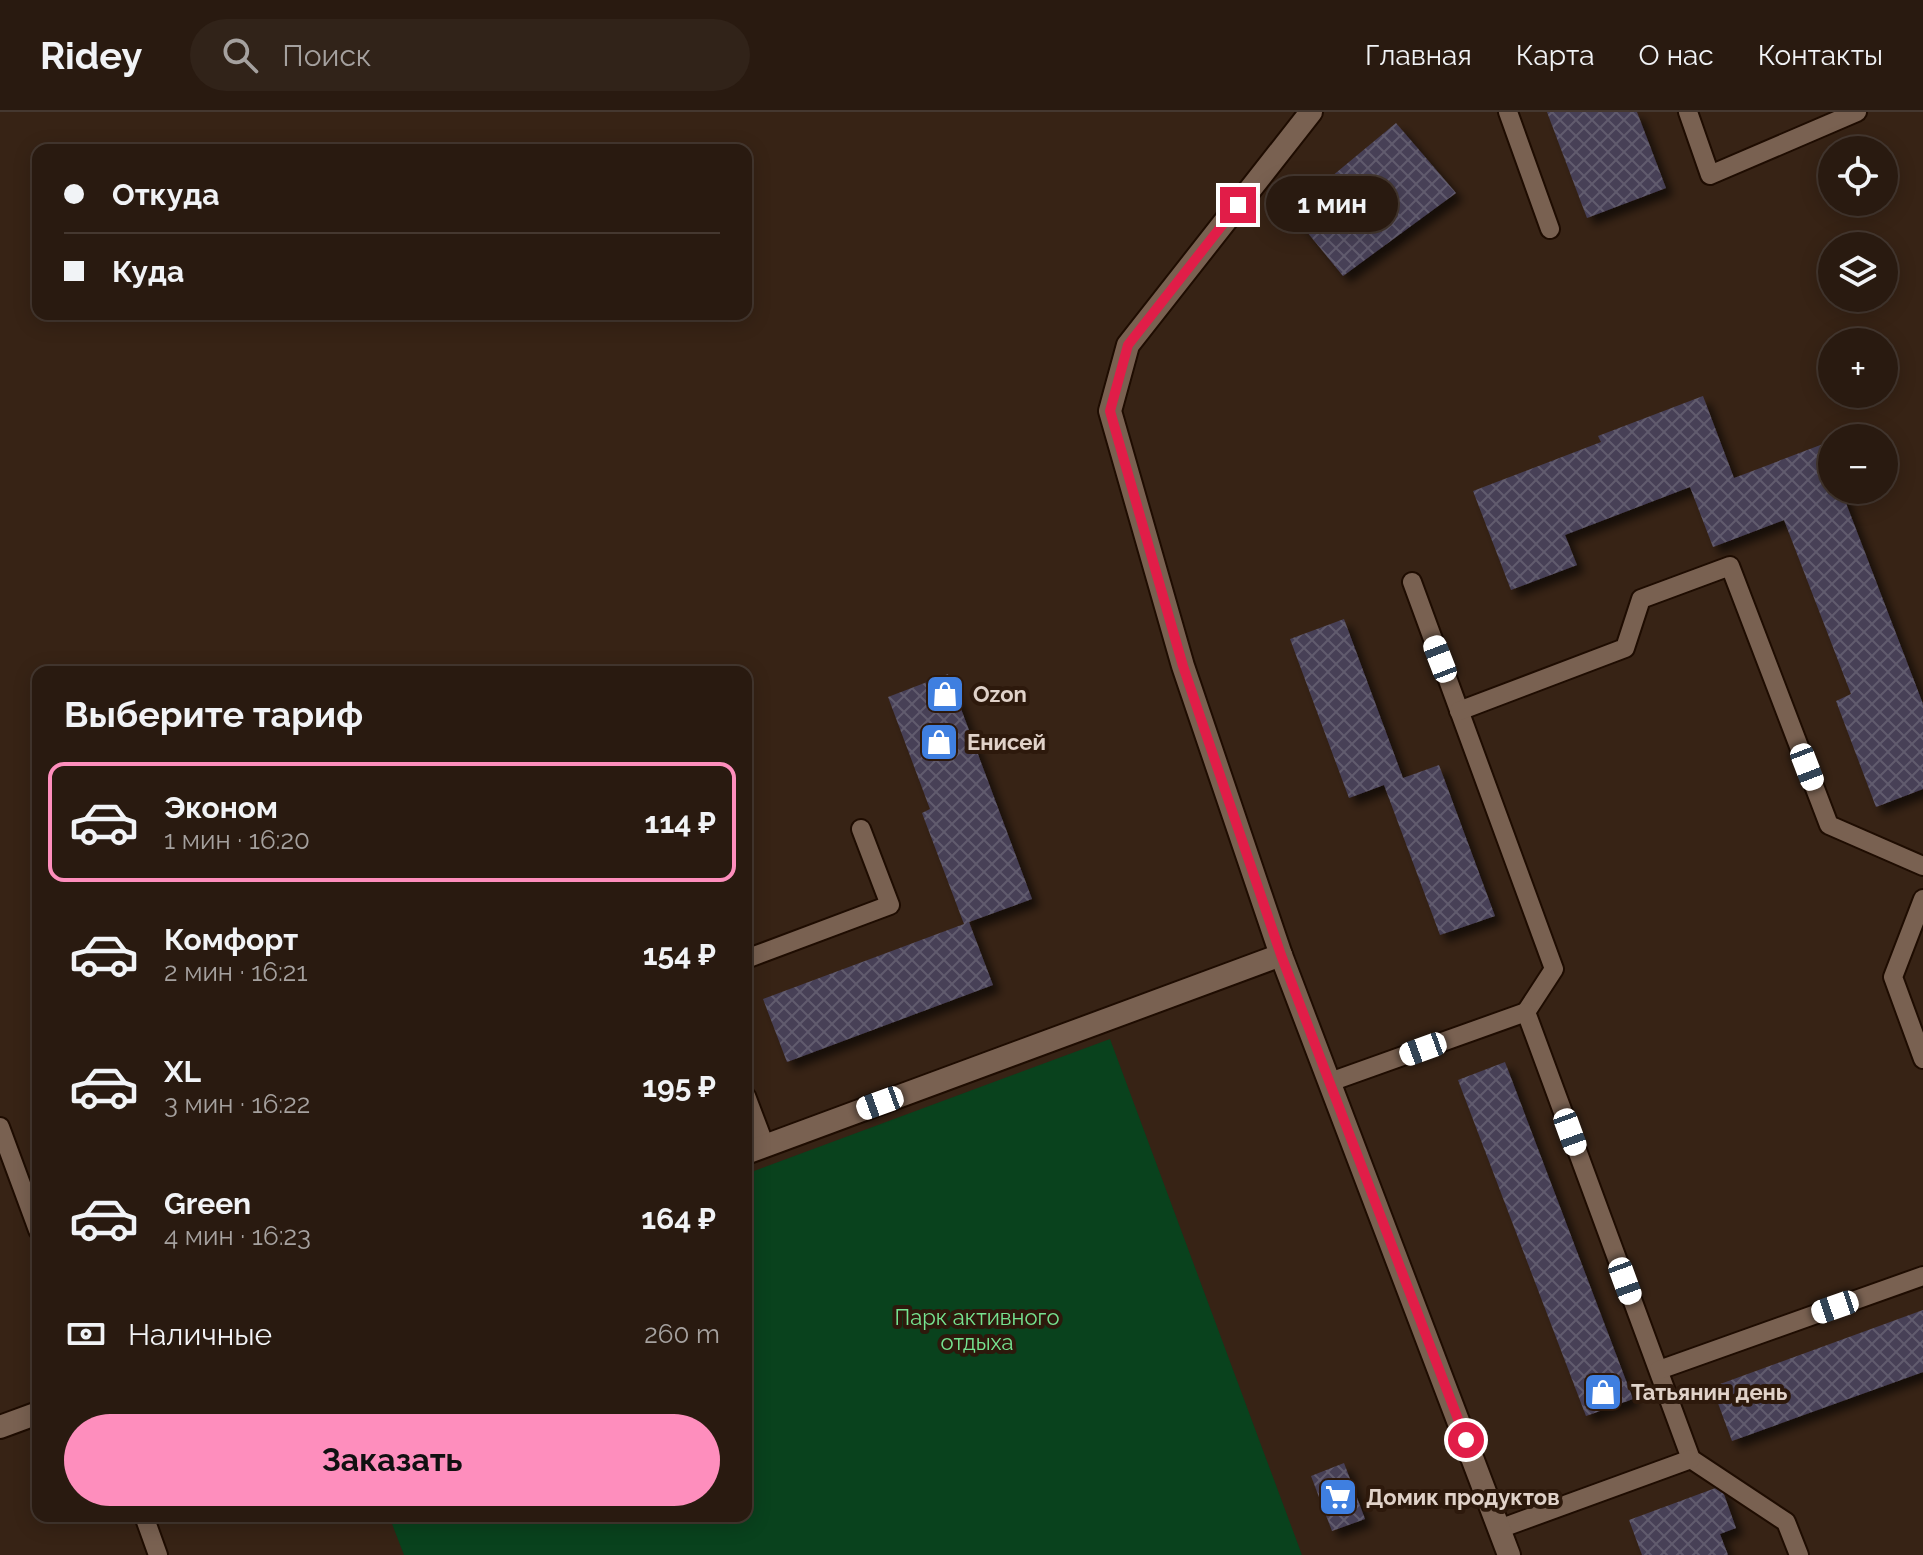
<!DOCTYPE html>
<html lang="ru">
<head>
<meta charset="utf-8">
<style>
	body { margin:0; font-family:Raleway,sans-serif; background:#312319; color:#f1f3f6; height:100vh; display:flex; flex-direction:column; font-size:30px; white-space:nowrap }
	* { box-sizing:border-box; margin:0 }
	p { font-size:26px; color:#a5a19f }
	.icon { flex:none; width:44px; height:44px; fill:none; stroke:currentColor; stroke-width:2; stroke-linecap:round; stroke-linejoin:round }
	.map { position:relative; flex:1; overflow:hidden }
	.sheet { position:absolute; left:32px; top:554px; width:720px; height:856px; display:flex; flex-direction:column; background:#291a10; border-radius:16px; box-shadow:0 4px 20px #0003,0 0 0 2px #453830 }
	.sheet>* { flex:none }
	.hud { position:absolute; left:32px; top:32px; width:720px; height:176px; border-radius:16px; box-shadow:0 4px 20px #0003,0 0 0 2px #453830; display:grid; align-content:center; height:176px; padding:0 32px; background:#291a10 }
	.controls { position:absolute; left:1818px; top:24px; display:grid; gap:16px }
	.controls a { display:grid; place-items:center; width:80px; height:80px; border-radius:50%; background:#291a10; box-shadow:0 4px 20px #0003,0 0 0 2px #453830; font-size:40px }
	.end { position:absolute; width:36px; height:36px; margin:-18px; border:10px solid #e11d48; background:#fff; box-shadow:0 0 0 4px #fff }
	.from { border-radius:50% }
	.bubble { position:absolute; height:56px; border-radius:28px; background:#291a10; box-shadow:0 4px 20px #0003,0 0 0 2px #453830; font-size:26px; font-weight:700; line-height:56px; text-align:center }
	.car { position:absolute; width:24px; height:48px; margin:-24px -12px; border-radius:10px; box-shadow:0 0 6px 2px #0007; background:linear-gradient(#fff 24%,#345 0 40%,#fff 0 76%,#345 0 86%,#fff 0) }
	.hud b { display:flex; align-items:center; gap:28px; height:76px; font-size:30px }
	.hud b+b { border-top:2px solid #453830 }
	.hud i { width:20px; height:20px; background:#f1f3f6 }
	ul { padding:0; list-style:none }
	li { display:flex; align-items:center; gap:24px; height:120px; margin:0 16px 12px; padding:0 16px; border:4px solid transparent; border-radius:16px }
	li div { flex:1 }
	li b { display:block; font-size:30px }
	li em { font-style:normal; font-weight:700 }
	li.selected { border-color:#fe8ebd }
	li>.icon { width:72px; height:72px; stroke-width:1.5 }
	h2 { padding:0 32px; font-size:36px; line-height:96px }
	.pay { display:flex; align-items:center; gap:20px; height:88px; padding:0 32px; font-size:30px }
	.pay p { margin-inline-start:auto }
	.button { display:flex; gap:16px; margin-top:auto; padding:16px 32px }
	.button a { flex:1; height:92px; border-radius:48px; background:#fe8ebd; color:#111; font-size:32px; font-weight:700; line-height:92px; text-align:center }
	header { display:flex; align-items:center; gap:48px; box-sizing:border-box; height:112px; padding:0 40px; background:#291a10; border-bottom:2px solid #453830 }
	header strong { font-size:38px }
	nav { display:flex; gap:44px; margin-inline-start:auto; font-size:28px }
	.search { width:560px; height:72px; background:#312319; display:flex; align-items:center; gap:20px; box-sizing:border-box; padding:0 28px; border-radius:44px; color:#a5a19f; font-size:30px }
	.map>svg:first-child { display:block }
</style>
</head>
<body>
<header>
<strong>Ridey</strong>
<div class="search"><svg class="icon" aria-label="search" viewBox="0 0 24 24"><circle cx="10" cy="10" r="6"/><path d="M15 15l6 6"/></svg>Поиск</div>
<nav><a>Главная</a><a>Карта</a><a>О нас</a><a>Контакты</a></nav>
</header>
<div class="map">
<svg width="1923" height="1443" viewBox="0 0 1923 1443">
	<defs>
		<pattern id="building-cross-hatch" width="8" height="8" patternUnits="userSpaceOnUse" patternTransform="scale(2)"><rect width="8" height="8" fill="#474057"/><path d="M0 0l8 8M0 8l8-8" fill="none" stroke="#615b6e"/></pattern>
		<filter id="shadow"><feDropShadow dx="7" dy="7" stdDeviation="4" flood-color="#0009"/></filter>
	</defs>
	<rect width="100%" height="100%" fill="#372315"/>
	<path fill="#09421d" d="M1110,927l192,516h-898l-15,-39h357v-342z"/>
	<g fill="url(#building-cross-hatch)" filter="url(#shadow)">
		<path d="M1547,0h90l29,76 -79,30z"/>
		<path d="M1396,11l60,70 -113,83 -53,-65z"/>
		<path d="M1703,284l31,82 89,-34 9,22v24h9l82,214v85l-47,18 -40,-106 15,-7 -67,-174 -71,27 -23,-60 -125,48 12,30 -66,25 -38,-99 128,-49 -3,-6z"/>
		<path d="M1344,507l59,159 36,-13 56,151 -55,19 -56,-150 -35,13 -59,-159z"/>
		<path d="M948,562l84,225 -63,23 24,63 -206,77 -24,-63 201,-75 -42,-111 8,-4 -42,-112z"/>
		<path d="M1505,950l128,337 -47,17 -128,-336z"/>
		<path d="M1923,1198v62l-191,69 -20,-54z"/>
		<path d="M1344,1351l21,56 -33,12 -21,-55z"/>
		<path d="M1721,1374l15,42 -16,6 8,21h-86l-13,-35z"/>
	</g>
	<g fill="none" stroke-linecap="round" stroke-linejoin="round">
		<defs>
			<g id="service">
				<path d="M1508,0l42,117"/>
				<path d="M1688,0l22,63 147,-63"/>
				<path d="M1412,470l142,387 -28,43"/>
				<path d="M1459,599l166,-63 16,-49 89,-33 99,259 94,41"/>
				<path d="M1923,787l-30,78 30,82"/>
				<path d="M746,847l144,-54 -29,-76"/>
				<path d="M1330,970l196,-70 165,447 95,63 13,33"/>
				<path d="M746,984l19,50"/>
				<path d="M0,1015l38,103"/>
				<path d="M1659,1258l264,-94"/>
				<path d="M144,1404l14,39"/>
				<path d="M1499,1417l192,-70"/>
			</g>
			<g id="minor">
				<path d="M1311,0l-183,233 -18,66 73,255 98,289 228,600"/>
				<path d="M746,1041l535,-198"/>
				<path d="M0,1315l38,-14"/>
			</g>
		</defs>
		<use href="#service" stroke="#1e0c01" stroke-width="22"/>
		<use href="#minor" stroke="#1e0c01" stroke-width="26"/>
		<use href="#service" stroke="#796151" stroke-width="18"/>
		<use href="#minor" stroke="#796151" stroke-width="22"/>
	</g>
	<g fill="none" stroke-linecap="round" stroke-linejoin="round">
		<path stroke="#e11d48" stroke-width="10" d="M1238,93l-110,140 -18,66 73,255 98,289 185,485"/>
	</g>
	<defs>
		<symbol id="shop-square" viewBox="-11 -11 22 22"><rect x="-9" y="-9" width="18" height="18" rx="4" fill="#3f7fe0" stroke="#2d190c"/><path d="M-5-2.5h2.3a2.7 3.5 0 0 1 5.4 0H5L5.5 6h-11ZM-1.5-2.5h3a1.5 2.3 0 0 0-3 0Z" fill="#fff"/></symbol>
		<symbol id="supermarket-square" viewBox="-11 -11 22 22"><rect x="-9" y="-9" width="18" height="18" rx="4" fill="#3f7fe0" stroke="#2d190c"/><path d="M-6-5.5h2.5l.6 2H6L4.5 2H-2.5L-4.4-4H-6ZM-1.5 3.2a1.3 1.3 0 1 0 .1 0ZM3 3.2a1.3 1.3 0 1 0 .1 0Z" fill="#fff"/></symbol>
	</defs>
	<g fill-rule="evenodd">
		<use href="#shop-square" x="923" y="560" width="44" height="44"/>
		<use href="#shop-square" x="917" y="608" width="44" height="44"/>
		<use href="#shop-square" x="1581" y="1258" width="44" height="44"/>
		<use href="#supermarket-square" x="1316" y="1363" width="44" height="44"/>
	</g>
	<g text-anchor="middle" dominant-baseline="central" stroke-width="8" stroke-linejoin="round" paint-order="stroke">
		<g font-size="22" font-weight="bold" fill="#e0d2c9" stroke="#2d190c" text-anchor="start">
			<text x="973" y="582">Ozon</text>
			<text x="967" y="630">Енисей</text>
			<text x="1631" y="1280">Татьянин день</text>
			<text x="1366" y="1385">Домик продуктов</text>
		</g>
		<g font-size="22" fill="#76e491" stroke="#2d190c">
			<text x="977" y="1205">Парк активного<tspan x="977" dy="25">отдыха</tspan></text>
		</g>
	</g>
</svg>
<div class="controls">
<a><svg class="icon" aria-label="locate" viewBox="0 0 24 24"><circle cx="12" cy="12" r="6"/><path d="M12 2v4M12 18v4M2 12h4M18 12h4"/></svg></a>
<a><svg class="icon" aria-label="layers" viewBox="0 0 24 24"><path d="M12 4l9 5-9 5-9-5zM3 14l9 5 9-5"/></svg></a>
<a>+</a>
<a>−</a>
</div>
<i class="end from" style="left:1466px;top:1328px"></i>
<i class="end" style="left:1238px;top:93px"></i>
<div class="bubble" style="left:1266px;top:64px;width:132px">1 мин</div>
<i class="car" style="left:1440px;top:547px;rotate:339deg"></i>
<i class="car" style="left:1807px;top:655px;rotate:159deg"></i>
<i class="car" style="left:1423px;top:937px;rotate:250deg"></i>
<i class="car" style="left:880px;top:991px;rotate:250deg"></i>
<i class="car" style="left:1570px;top:1020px;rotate:160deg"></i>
<i class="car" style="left:1625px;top:1169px;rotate:160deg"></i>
<i class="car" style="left:1835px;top:1195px;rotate:251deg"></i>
<div class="hud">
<b><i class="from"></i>Откуда</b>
<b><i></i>Куда</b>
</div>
<section class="sheet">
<h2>Выберите тариф</h2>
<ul>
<li class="selected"><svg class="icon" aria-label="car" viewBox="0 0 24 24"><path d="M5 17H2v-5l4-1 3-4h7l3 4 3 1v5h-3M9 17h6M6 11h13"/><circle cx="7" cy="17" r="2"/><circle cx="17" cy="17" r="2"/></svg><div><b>Эконом</b><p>1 мин · 16:20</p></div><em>114 ₽</em></li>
<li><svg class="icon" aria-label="car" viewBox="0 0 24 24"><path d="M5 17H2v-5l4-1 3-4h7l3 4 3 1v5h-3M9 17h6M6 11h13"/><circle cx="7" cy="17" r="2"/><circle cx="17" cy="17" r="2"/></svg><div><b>Комфорт</b><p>2 мин · 16:21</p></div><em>154 ₽</em></li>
<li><svg class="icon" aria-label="car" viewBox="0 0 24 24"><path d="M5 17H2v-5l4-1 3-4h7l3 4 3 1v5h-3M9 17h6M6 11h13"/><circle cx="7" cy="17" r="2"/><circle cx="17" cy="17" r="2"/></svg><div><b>XL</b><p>3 мин · 16:22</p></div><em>195 ₽</em></li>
<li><svg class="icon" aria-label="car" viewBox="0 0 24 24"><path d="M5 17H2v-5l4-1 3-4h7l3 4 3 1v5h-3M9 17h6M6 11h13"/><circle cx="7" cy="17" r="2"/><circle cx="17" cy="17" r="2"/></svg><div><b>Green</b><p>4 мин · 16:23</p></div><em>164 ₽</em></li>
</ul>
<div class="pay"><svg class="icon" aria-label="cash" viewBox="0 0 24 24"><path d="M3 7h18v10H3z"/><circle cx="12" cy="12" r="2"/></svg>Наличные<p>260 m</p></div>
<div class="button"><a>Заказать</a></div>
</section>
</div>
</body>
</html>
